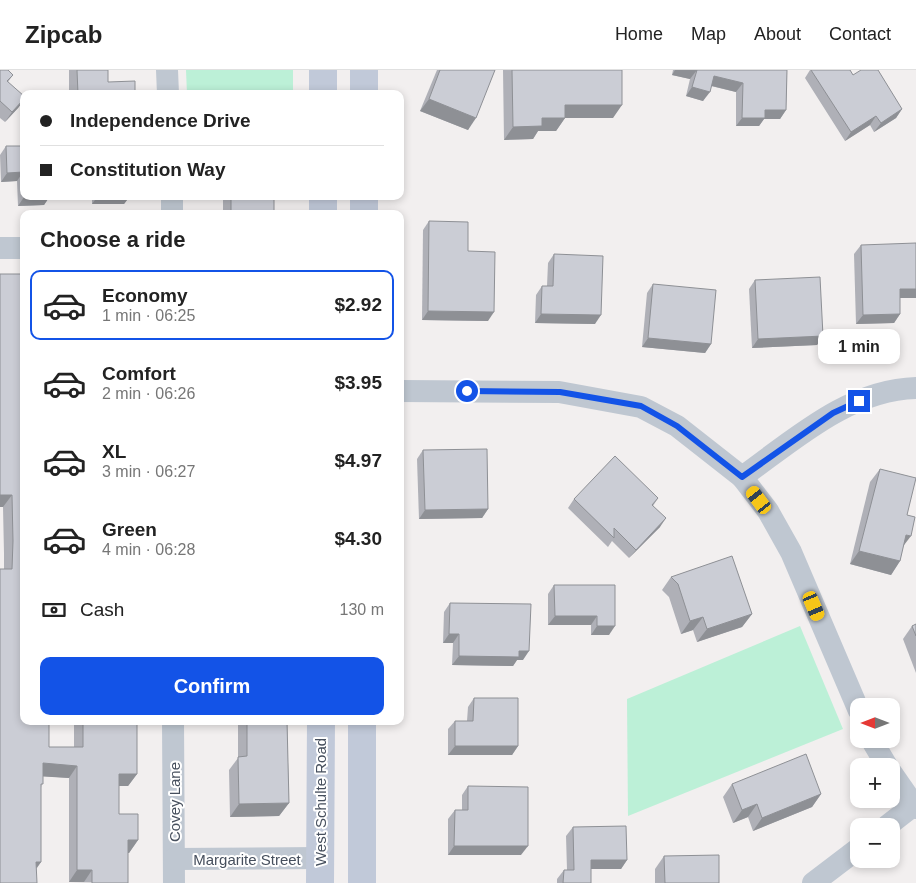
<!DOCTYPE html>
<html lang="en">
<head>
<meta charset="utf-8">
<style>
	body { margin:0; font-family:Arial,sans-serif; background:#f2f2f2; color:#222; height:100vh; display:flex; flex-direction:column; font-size:19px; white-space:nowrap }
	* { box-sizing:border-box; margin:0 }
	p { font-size:16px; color:#767676 }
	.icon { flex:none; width:28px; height:28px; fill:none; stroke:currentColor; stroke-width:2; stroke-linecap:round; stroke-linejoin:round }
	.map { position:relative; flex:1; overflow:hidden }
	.side { position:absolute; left:20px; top:140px; width:384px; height:515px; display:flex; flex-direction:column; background:#fff; border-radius:10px; box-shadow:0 2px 8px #0003 }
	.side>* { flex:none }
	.banner { position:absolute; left:20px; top:20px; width:384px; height:110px; border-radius:10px; box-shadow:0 2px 8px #0003; display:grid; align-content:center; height:110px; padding:0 20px; background:#fff }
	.needle { width:32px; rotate:270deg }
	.fabs { position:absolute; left:850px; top:628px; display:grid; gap:10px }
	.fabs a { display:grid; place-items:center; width:50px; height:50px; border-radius:10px; background:#fff; box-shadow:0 2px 8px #0003; font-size:25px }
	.end { position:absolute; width:22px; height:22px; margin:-11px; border:6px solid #1353e7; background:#fff; box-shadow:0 0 0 2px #fff }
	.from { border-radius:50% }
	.bubble { position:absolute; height:35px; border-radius:10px; background:#fff; box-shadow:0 2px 8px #0003; font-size:16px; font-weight:700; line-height:35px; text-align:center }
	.car { position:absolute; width:15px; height:30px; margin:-15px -8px; border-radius:6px; box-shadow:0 0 4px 1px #0007; background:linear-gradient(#f5c518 24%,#345 0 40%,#f5c518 0 76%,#345 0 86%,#f5c518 0) }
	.banner b { display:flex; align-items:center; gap:18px; height:48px; font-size:19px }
	.banner b+b { border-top:1px solid #e0e0e0 }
	.banner i { width:12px; height:12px; background:#222 }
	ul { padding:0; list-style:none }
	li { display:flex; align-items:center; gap:15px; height:70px; margin:0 10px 8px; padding:0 10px; border:2px solid transparent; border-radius:10px }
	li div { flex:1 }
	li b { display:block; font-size:19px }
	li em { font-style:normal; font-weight:700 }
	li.on { border-color:#1353e7 }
	li>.icon { width:45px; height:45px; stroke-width:1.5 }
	h2 { padding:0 20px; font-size:22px; line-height:60px }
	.pay { display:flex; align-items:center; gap:12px; height:55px; padding:0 20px; font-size:19px }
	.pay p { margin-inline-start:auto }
	.action { display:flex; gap:10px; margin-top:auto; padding:10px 20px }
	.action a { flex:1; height:58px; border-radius:10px; background:#1353e7; color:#fff; font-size:20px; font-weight:700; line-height:58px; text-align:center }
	header { display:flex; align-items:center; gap:30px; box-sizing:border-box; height:70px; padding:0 25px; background:#fff; border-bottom:1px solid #e0e0e0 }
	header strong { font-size:24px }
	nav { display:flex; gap:28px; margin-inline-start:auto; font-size:18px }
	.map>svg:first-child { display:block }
</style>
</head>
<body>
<header>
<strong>Zipcab</strong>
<nav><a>Home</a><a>Map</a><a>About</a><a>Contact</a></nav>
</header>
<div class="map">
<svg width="916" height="813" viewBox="0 0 916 813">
	<rect width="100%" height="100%" fill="#f2efef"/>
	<g fill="#bcf0d7">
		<path d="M186,0h107v24h-106z"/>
		<path d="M800,556l43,103 -215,87 -1,-117z"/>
	</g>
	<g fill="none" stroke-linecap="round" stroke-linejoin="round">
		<g stroke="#bfc7d1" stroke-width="22">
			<path d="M167,0l1,24"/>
			<path d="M172,126v18"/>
			<path d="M0,178h24"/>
			<path d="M400,321l159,1 82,15 36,19 65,51 26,34 23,41 68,159"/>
			<path d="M742,407c52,-37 106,-87 174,-89"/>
			<path d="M173,651l1,162"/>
			<path d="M871,669l16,27"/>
			<path d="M891,702l25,36"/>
			<path d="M887,756l27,-21"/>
			<path d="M174,789l146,-1"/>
			<path d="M813,813l46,-35"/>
		</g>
		<g stroke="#c1c9d9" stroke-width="28">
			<path d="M323,0v24"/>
			<path d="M364,0v24"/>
			<path d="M323,126v18"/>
			<path d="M364,126v18"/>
			<path d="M320,813l1,-162"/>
			<path d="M362,813v-162"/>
		</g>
	</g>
	<g fill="#afb0b7">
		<path d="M0,0l13,5 -5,7 16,18 -6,8 -13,14 -5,-4z"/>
		<path d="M69,0h39v12l27,12h-66z"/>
		<path d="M437,0h58l-27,60 -48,-19z"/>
		<path d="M503,0h119l-9,48h-48l-9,13h-18l-5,8 -29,1z"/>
		<path d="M673,0h114l-1,40 -6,9h-16l-5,7h-23v-34l-25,-6 -8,15 -17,-5 4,-17 -18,-4z"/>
		<path d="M810,0h40l3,5 49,34 -6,9 -22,14 -4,-7 -25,16 -40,-63z"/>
		<path d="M6,76h18v50h26l-6,9 -26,1 -1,-25 -16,1 -1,-27z"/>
		<path d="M92,126h38l-6,8h-32z"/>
		<rect x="223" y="126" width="51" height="18"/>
		<path d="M429,151l39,30 20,70 -66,-1 1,-90z"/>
		<path d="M861,175l39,53v16l-6,9 -38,1 -2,-70z"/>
		<path d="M554,184l41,70 -60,-1 1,-28 6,-9h5l1,-23z"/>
		<path d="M0,204l49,473h25v-26h63v53l-9,12h-9v28l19,26 -9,13h-1v30l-59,-1v-104l-26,-2 -2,12v74l-4,6 -33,-299v-16l-1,-46h-3z"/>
		<path d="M755,210l68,56 -6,9 -65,3 -3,-59z"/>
		<path d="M653,214l58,60 -6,9 -63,-6 5,-54z"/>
		<path d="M423,380l65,59 -6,9 -63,1 -2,-60z"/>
		<path d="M880,399l27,46 -4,31 -3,15 -9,14 -41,-11 20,-82z"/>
		<path d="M658,428l-5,8 7,21 -31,31 -17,-17 -4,6 -40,-39 6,-9z"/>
		<path d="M671,507l81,37 -10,13 -45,15 -4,-12 -12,4 -12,-37 -7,-7z"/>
		<path d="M554,515h61l-6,50h-18v-10h-43v-31z"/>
		<path d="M450,533l73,57h-6l-4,6 -61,-1 1,-22h-10l1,-31z"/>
		<path d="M916,554v49l-13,-34 9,-13z"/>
		<path d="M474,628l44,48 -6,9h-64v-26l7,-8h12l1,-14z"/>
		<path d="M238,651h49l2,82 -10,13 -49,1 -1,-47 9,-12z"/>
		<path d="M732,714l89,10 -9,13 -59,24 -5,-14 -15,6 -10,-26z"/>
		<path d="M468,716l53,69h-73v-36l7,-9h7v-15z"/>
		<path d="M573,757l54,33 -6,9h-30v14h-34v-4l7,-9h3l-1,-34z"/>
		<path d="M664,786l55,27h-64v-14z"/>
	</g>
	<g fill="#8e9095">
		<path d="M675,0h22l-7,9 -18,-4z"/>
		<path d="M714,6l29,7 -7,9 -28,-7z"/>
		<path d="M692,17l18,5 -7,9 -17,-5z"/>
		<path d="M429,29l47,19 -8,12 -48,-19z"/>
		<path d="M24,30l-6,8 -13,14 7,-10z"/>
		<path d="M565,35h57l-9,13h-48l-9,13h-18l-5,8 -29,1 9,-13 29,-9z"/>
		<path d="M902,39l-6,9 -22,14 7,-9z"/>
		<path d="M765,40h21l-6,9h-16l-5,7h-23l6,-8z"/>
		<path d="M876,46l-6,9 -25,16 6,-9z"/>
		<path d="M23,102l-6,9 -16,1 6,-9z"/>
		<path d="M50,126l-6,9 -26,1 6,-9z"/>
		<path d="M98,126h32l-6,8h-32z"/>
		<path d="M900,219h16v9h-23z"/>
		<path d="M428,241l66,1 -6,9 -66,-1z"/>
		<path d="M541,244l60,1 -6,9 -60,-1z"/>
		<path d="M900,244l-6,9 -38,1 7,-9z"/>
		<path d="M823,266l-6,9 -65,3 6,-9z"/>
		<path d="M648,268l63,6 -6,9 -63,-6z"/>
		<path d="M0,425h12l-9,12h-3z"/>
		<path d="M488,439l-6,9 -63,1 6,-9z"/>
		<path d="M666,448l-6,9 -31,31 7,-8z"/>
		<path d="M906,465l5,1 -10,13z"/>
		<path d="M859,481l41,10 -9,14 -41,-11z"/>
		<path d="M752,544l-10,13 -45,15 10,-13z"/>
		<path d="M555,546h42l-6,9h-43z"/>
		<path d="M703,547l-10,13 -12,4 9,-13z"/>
		<path d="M597,556h18l-6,9h-18z"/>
		<path d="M449,564h10l-6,9h-10z"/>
		<path d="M519,581h10l-6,9h-6l-4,6 -61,-1 7,-9z"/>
		<path d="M455,676h63l-6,9h-64z"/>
		<path d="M43,693l34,3 -8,12 -34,-2z"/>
		<path d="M119,704h18l-9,12h-17z"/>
		<path d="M821,724l-9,13 -59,24 9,-13z"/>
		<path d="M289,733l-10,13 -49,1 9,-13z"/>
		<path d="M757,734l-9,13 -15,6 9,-13z"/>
		<path d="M128,770h10l-9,13h-10z"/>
		<path d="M454,776h74l-7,9h-73z"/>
		<path d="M591,790h36l-6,9h-36z"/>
		<path d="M36,792h5l-9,12z"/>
		<path d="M77,800h15l-8,12h-15z"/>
	</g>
	<g fill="#cbcdd5" stroke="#8e9095">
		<path d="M0,0h8l5,5 -6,6 17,15v3l-12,13 -12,-11z"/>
		<path d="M77,0h31v12l27,-1v13h-57z"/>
		<path d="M440,0h55l-19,48 -47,-19z"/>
		<path d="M512,0h110v35h-57v13h-23v8l-29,1z"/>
		<path d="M695,0h92l-1,40h-21v8h-23l1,-35 -29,-7 -4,16 -18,-5 5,-17z"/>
		<path d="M811,0h39l3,5 8,-5h17l24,39 -21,14 -5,-7 -25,16z"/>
		<path d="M6,76h18v35l-1,-9 -16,1z"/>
		<rect x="231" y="126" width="43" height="18"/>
		<path d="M429,151l39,1v29l27,1 -1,60 -66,-1z"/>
		<path d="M916,173v46h-16v25l-37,1 -2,-70z"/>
		<path d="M554,184l49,2 -2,59 -60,-1 1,-28h11z"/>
		<path d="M0,204h24v447h25v26h34v-26h54v53h-18v40h19v26h-10v43h-36v-13h-15v-104l-34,-3v21h-2v78h-5l1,21h-37v-314h12l1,-28 -1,-46h-12z"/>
		<path d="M820,207l3,59 -65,3 -3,-59z"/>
		<path d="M653,214l63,6 -5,54 -63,-6z"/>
		<path d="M487,379l1,60 -63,1 -2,-60z"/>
		<path d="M615,386l43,42 -6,7 14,13 -30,32 -22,-22v10l-40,-39z"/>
		<path d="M880,399l36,9 -9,37 8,2 -4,19 -5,-1 -6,26 -41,-10z"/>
		<path d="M732,486l20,58 -45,15 -4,-12 -13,4 -12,-37 -7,-7z"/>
		<path d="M554,515h61v41h-18v-10h-42z"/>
		<path d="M450,533l81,1 -2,47h-10v6l-60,-1v-22h-10z"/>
		<path d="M916,554v12l-4,-10z"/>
		<path d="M474,628h44v48h-63v-25h18z"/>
		<path d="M247,651h40l2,82 -50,1 -1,-47 9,-1z"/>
		<path d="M806,684l15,40 -59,24 -5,-14 -15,6 -10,-26z"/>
		<path d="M468,716l60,1v59h-74l1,-36h13z"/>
		<path d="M626,756l1,34h-36v23h-28l1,-13h10l-1,-43z"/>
		<path d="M719,785v28h-54l-1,-27z"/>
	</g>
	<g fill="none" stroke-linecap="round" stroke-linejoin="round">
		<path stroke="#1353e7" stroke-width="6" d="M467,321l93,1 81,14 36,20 65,51 91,-64 26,-12"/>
	</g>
	<g text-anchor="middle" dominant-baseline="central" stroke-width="4" stroke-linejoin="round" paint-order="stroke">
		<g font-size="15" fill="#464f5d" stroke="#fff">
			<text transform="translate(174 732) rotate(-90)">Covey Lane</text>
			<text transform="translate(320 732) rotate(-90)">West Schulte Road</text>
			<text x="247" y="789">Margarite Street</text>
		</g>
	</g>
</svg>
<div class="fabs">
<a><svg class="needle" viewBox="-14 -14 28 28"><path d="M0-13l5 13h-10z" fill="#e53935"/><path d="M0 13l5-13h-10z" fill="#767676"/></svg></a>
<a>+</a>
<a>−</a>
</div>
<i class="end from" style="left:467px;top:321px"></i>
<i class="end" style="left:859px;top:331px"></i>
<div class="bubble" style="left:818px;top:259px;width:82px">1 min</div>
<i class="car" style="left:759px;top:430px;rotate:323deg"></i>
<i class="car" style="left:814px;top:536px;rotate:157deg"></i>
<div class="banner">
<b><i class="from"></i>Independence Drive</b>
<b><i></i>Constitution Way</b>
</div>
<section class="side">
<h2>Choose a ride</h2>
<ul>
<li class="on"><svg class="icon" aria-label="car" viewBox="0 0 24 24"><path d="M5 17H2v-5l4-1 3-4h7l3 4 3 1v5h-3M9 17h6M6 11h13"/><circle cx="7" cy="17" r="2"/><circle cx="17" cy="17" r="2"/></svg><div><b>Economy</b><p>1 min · 06:25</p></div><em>$2.92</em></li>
<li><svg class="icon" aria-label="car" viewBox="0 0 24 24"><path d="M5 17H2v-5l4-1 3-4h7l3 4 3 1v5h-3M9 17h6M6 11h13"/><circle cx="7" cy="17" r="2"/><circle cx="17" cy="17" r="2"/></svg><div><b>Comfort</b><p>2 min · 06:26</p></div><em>$3.95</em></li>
<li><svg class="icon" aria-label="car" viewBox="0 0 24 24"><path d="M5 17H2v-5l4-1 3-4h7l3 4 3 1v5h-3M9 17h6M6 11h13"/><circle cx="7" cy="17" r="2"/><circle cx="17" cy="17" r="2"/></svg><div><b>XL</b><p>3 min · 06:27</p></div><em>$4.97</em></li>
<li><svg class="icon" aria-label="car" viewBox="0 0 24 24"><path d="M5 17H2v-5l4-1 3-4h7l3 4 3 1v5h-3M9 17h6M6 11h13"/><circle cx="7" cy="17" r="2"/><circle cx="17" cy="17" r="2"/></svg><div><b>Green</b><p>4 min · 06:28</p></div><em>$4.30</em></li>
</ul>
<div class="pay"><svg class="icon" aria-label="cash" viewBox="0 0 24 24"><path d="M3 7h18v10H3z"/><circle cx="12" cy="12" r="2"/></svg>Cash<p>130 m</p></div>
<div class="action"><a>Confirm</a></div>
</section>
</div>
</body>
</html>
